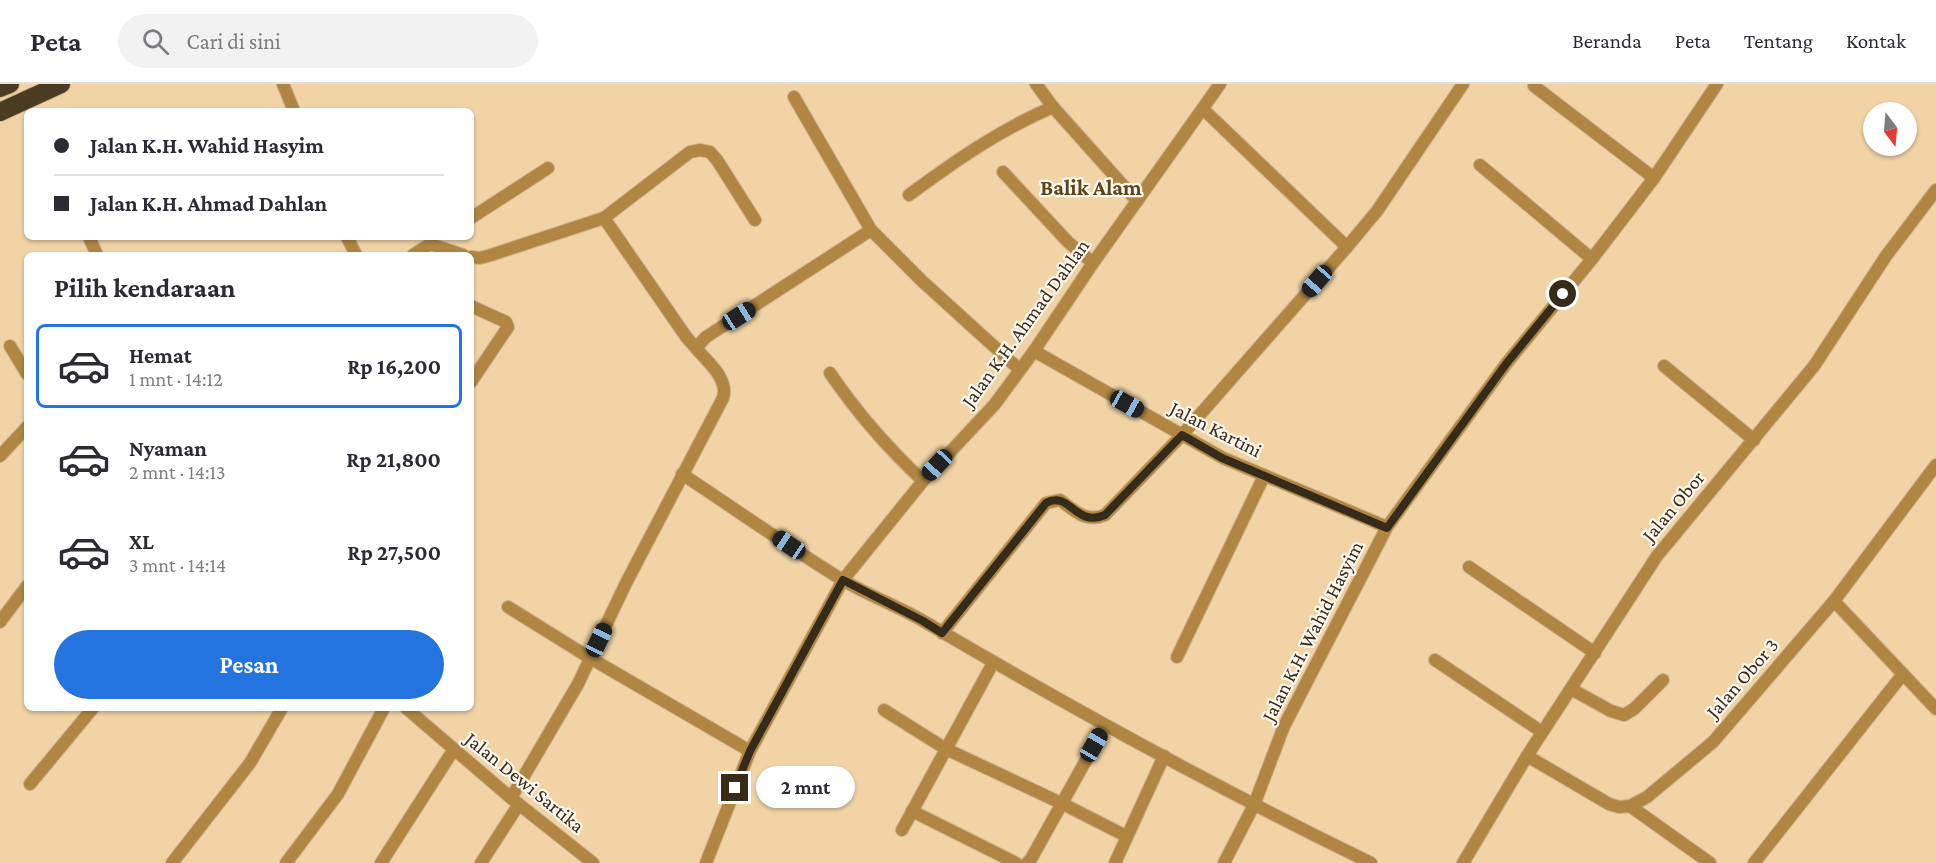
<!DOCTYPE html>
<html lang="id">
<head>
<meta charset="utf-8">
<style>
	body { margin:0; font-family:"Crimson Pro",serif; background:#f2f2f3; color:#2b2b33; height:100vh; display:flex; flex-direction:column; font-size:22px; white-space:nowrap }
	* { box-sizing:border-box; margin:0 }
	p { font-size:20px; color:#7c7c81 }
	.icon { flex:none; width:33px; height:33px; fill:none; stroke:currentColor; stroke-width:2; stroke-linecap:round; stroke-linejoin:round }
	.map { position:relative; flex:1; overflow:hidden }
	.panel { position:absolute; left:24px; top:168px; width:450px; height:459px; display:flex; flex-direction:column; background:#fff; border-radius:9px; box-shadow:0 2px 4px #0004 }
	.panel>* { flex:none }
	.top-card { position:absolute; left:24px; top:24px; width:450px; height:132px; border-radius:9px; box-shadow:0 2px 4px #0004; display:grid; align-content:center; height:132px; padding:0 30px; background:#fff }
	.needle { width:39px; rotate:164deg }
	.fabs { position:absolute; left:1863px; top:18px; display:grid; gap:12px }
	.fabs a { display:grid; place-items:center; width:54px; height:54px; border-radius:50%; background:#fff; box-shadow:0 2px 4px #0004; font-size:30px }
	.end { position:absolute; width:27px; height:27px; margin:-14px; border:8px solid #362a19; background:#fff; box-shadow:0 0 0 3px #fff }
	.from { border-radius:50% }
	.bubble { position:absolute; height:42px; border-radius:21px; background:#fff; box-shadow:0 2px 4px #0004; font-size:20px; font-weight:700; line-height:42px; text-align:center }
	.car { position:absolute; width:18px; height:36px; margin:-18px -9px; border-radius:8px; box-shadow:0 0 4px 2px #0007; background:linear-gradient(#222 24%,#8ab4d8 0 40%,#222 0 76%,#8ab4d8 0 86%,#222 0) }
	.top-card b { display:flex; align-items:center; gap:21px; height:57px; font-size:22px }
	.top-card b+b { border-top:2px solid #e1e1e2 }
	.top-card i { width:15px; height:15px; background:#2b2b33 }
	ul { padding:0; list-style:none }
	li { display:flex; align-items:center; gap:18px; height:84px; margin:0 12px 9px; padding:0 18px; border:3px solid transparent; border-radius:9px }
	li div { flex:1 }
	li b { display:block; font-size:22px }
	li em { font-style:normal; font-weight:700 }
	li.active { border-color:#2374df }
	li>.icon { width:54px; height:54px; stroke-width:1.5 }
	h2 { padding:0 30px; font-size:27px; line-height:72px }
	.primary-button { display:flex; gap:12px; margin-top:auto; padding:12px 30px }
	.primary-button a { flex:1; height:69px; border-radius:36px; background:#2374df; color:#fff; font-size:24px; font-weight:700; line-height:69px; text-align:center }
	header { display:flex; align-items:center; gap:36px; box-sizing:border-box; height:84px; padding:0 30px; background:#fff; border-bottom:2px solid #e1e1e2 }
	header strong { font-size:28px }
	nav { display:flex; gap:33px; margin-inline-start:auto; font-size:21px }
	.search { width:420px; height:54px; background:#f2f2f3; display:flex; align-items:center; gap:15px; box-sizing:border-box; padding:0 21px; border-radius:33px; color:#7c7c81; font-size:22px }
	.map>svg:first-child { display:block }
</style>
</head>
<body>
<header>
<strong>Peta</strong>
<div class="search"><svg class="icon" aria-label="search" viewBox="0 0 24 24"><circle cx="10" cy="10" r="6"/><path d="M15 15l6 6"/></svg>Cari di sini</div>
<nav><a>Beranda</a><a>Peta</a><a>Tentang</a><a>Kontak</a></nav>
</header>
<div class="map">
<svg width="1936" height="779" viewBox="0 0 1936 779">
	<rect width="100%" height="100%" fill="#f1d3a6"/>
	<g fill="none" stroke-linecap="round" stroke-linejoin="round">
		<defs>
			<g id="street">
				<path d="M283,0l11,27"/>
				<path d="M1036,0l17,23"/>
				<path d="M1534,2l120,92"/>
				<path d="M794,13l77,133 51,51 97,88"/>
				<path d="M1203,25l144,138"/>
				<path d="M1480,81l112,94"/>
				<path d="M1003,88l65,70 25,21"/>
				<path d="M909,111c46,-34 92,-66 144,-88l84,94"/>
				<path d="M471,134l77,-50"/>
				<path d="M89,153l8,18"/>
				<path d="M347,153l9,18"/>
				<path d="M413,171l17,-11 33,11"/>
				<path d="M471,173l9,1 11,-3 113,-37"/>
				<path d="M471,222l35,16 2,5 -37,55"/>
				<path d="M10,262l17,28"/>
				<path d="M696,264l-9,-10 -83,-120 86,-66 10,-2 10,2 7,8 38,60"/>
				<path d="M1034,267l189,107 164,69"/>
				<path d="M1664,282l90,74"/>
				<path d="M830,289c27,40 58,75 93,108"/>
				<path d="M0,372l27,-29"/>
				<path d="M682,390c53,35 105,72 159,105 26,16 57,27 84,43 146,86 294,167 446,241"/>
				<path d="M1469,483l126,86"/>
				<path d="M1834,517l102,108"/>
				<path d="M508,523l82,51 160,93"/>
				<path d="M0,538l27,-36"/>
				<path d="M942,549l104,-130 14,-3c15,11 26,23 45,15l77,-80 165,-188 30,-36 86,-127"/>
				<path d="M1177,573l87,-181"/>
				<path d="M1435,576l107,72"/>
				<path d="M1571,605l40,22 13,4 10,-6 29,-29"/>
				<path d="M406,624l105,90 82,65"/>
				<path d="M884,626l62,39 115,54 65,33"/>
				<path d="M1527,672l82,48 10,3 11,-1 17,-9 66,-55 121,-141 102,-136"/>
				<path d="M30,700l63,-76"/>
				<path d="M511,714l67,-114 48,-101 97,-185c6,-20 -16,-36 -27,-50l10,-11 165,-107"/>
				<path d="M1630,722l80,57"/>
				<path d="M912,727l104,52"/>
				<path d="M902,746l91,-167"/>
				<path d="M172,779l78,-100 32,-55"/>
				<path d="M286,779l52,-69 46,-86"/>
				<path d="M381,779l73,-114"/>
				<path d="M481,779l38,-59"/>
				<path d="M706,779l44,-112 93,-171 80,-99 72,-77 39,-53 59,-88 127,-179"/>
				<path d="M1027,779l4,-4 74,-133"/>
				<path d="M1115,779l49,-107"/>
				<path d="M1224,779l30,-58 30,-79 103,-199 119,-163 86,-105 62,-81 63,-94"/>
				<path d="M1463,779l64,-107 130,-200 157,-190 72,-110 50,-66"/>
				<path d="M1754,779l149,-189"/>
			</g>
			<g id="highway">
				<path d="M0,4l10,-4"/>
				<path d="M0,28l61,-28"/>
			</g>
		</defs>
		<use href="#street" stroke="#ccb18a" stroke-width="14"/>
		<use href="#highway" stroke="#ccb18a" stroke-width="20"/>
		<use href="#street" stroke="#b18643" stroke-width="12"/>
		<use href="#highway" stroke="#4b3b22" stroke-width="18"/>
	</g>
	<g fill="none" stroke-linecap="round" stroke-linejoin="round">
		<path stroke="#362a19" stroke-width="8" d="M735,704l15,-37 93,-171 80,41 19,12 104,-130c24,-13 29,25 59,12l77,-80 40,23 165,70 119,-164 57,-70"/>
	</g>
	<g text-anchor="middle" dominant-baseline="central" stroke-width="4.5" stroke-linejoin="round" paint-order="stroke">
		<g font-size="20" fill="#362a19" stroke="#fef8ef">
			<text transform="translate(1025 239) rotate(-54)">Jalan K.H. Ahmad Dahlan</text>
			<text transform="translate(1216 345) rotate(27)">Jalan Kartini</text>
			<text transform="translate(1673 422) rotate(-50)">Jalan Obor</text>
			<text transform="translate(1312 547) rotate(-63)">Jalan K.H. Wahid Hasyim</text>
			<text transform="translate(1742 594) rotate(-49)">Jalan Obor 3</text>
			<text transform="translate(525 698) rotate(39)">Jalan Dewi Sartika</text>
		</g>
		<g font-size="22" font-weight="bold" fill="#5d4319" stroke="#fef8ef">
			<text x="1091" y="103">Balik Alam</text>
		</g>
	</g>
</svg>
<div class="fabs">
<a><svg class="needle" viewBox="-14 -14 28 28"><path d="M0-13l5 13h-10z" fill="#e53935"/><path d="M0 13l5-13h-10z" fill="#7c7c81"/></svg></a>
</div>
<i class="end from" style="left:1563px;top:210px"></i>
<i class="end" style="left:735px;top:704px"></i>
<div class="bubble" style="left:756px;top:682px;width:99px">2 mnt</div>
<i class="car" style="left:1317px;top:197px;rotate:221deg"></i>
<i class="car" style="left:739px;top:232px;rotate:58deg"></i>
<i class="car" style="left:1127px;top:320px;rotate:119deg"></i>
<i class="car" style="left:937px;top:381px;rotate:223deg"></i>
<i class="car" style="left:789px;top:461px;rotate:304deg"></i>
<i class="car" style="left:599px;top:556px;rotate:25deg"></i>
<i class="car" style="left:1094px;top:661px;rotate:30deg"></i>
<div class="top-card">
<b><i class="from"></i>Jalan K.H. Wahid Hasyim</b>
<b><i></i>Jalan K.H. Ahmad Dahlan</b>
</div>
<section class="panel">
<h2>Pilih kendaraan</h2>
<ul>
<li class="active"><svg class="icon" aria-label="car" viewBox="0 0 24 24"><path d="M5 17H2v-5l4-1 3-4h7l3 4 3 1v5h-3M9 17h6M6 11h13"/><circle cx="7" cy="17" r="2"/><circle cx="17" cy="17" r="2"/></svg><div><b>Hemat</b><p>1 mnt · 14:12</p></div><em>Rp 16,200</em></li>
<li><svg class="icon" aria-label="car" viewBox="0 0 24 24"><path d="M5 17H2v-5l4-1 3-4h7l3 4 3 1v5h-3M9 17h6M6 11h13"/><circle cx="7" cy="17" r="2"/><circle cx="17" cy="17" r="2"/></svg><div><b>Nyaman</b><p>2 mnt · 14:13</p></div><em>Rp 21,800</em></li>
<li><svg class="icon" aria-label="car" viewBox="0 0 24 24"><path d="M5 17H2v-5l4-1 3-4h7l3 4 3 1v5h-3M9 17h6M6 11h13"/><circle cx="7" cy="17" r="2"/><circle cx="17" cy="17" r="2"/></svg><div><b>XL</b><p>3 mnt · 14:14</p></div><em>Rp 27,500</em></li>
</ul>
<div class="primary-button"><a>Pesan</a></div>
</section>
</div>
</body>
</html>
